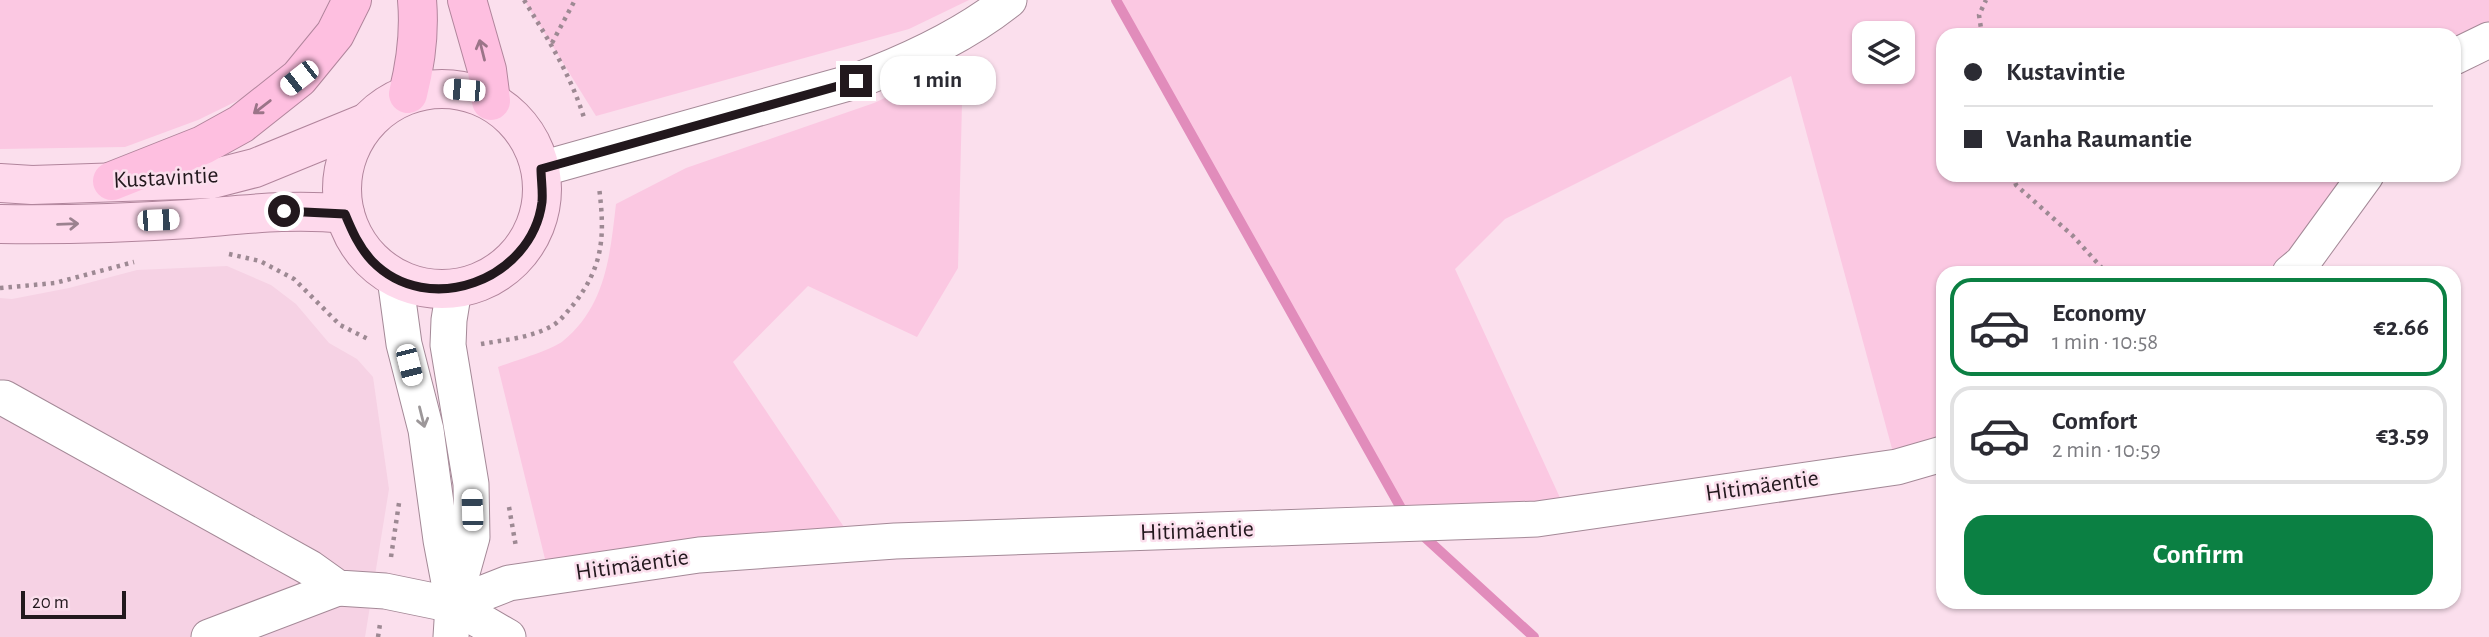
<!DOCTYPE html>
<html lang="en">
<head>
<meta charset="utf-8">
<style>
	body { margin:0; font-family:"Alegreya Sans",sans-serif; background:#f2f2f3; color:#2b2b33; height:100vh; display:flex; flex-direction:column; font-size:26px; white-space:nowrap }
	* { box-sizing:border-box; margin:0 }
	p { font-size:23px; color:#7c7c81 }
	.icon { flex:none; width:38px; height:38px; fill:none; stroke:currentColor; stroke-width:2; stroke-linecap:round; stroke-linejoin:round }
	.map { position:relative; flex:1; overflow:hidden }
	.panel { position:absolute; left:1936px; top:266px; width:525px; height:343px; display:flex; flex-direction:column; background:#fff; border-radius:21px; box-shadow:0 2px 5px #0004 }
	.panel>* { flex:none }
	.top-card { position:absolute; left:1936px; top:28px; width:525px; height:154px; border-radius:21px; box-shadow:0 2px 5px #0004; display:grid; align-content:center; height:154px; padding:0 28px; background:#fff }
	.tools { position:absolute; left:1852px; top:21px; display:grid; gap:14px }
	.tools a { display:grid; place-items:center; width:63px; height:63px; border-radius:14px; background:#fff; box-shadow:0 2px 5px #0004; font-size:35px }
	.scale { position:absolute; left:21px; bottom:18px; width:105px; box-sizing:border-box; padding-left:7px; border:4px solid #22181d; border-top:0; font-size:19px; line-height:24px; white-space:nowrap; color:#22181d; -webkit-text-stroke:5px #fbdfed; paint-order:stroke }
	.end { position:absolute; width:32px; height:32px; margin:-16px; border:9px solid #22181d; background:#fff; box-shadow:0 0 0 4px #fff }
	.from { border-radius:50% }
	.bubble { position:absolute; height:49px; border-radius:21px; background:#fff; box-shadow:0 2px 5px #0004; font-size:23px; font-weight:600; line-height:49px; text-align:center }
	.car { position:absolute; width:21px; height:42px; margin:-21px -10px; border-radius:9px; box-shadow:0 0 5px 2px #0007; background:linear-gradient(#fff 24%,#345 0 40%,#fff 0 76%,#345 0 86%,#fff 0) }
	.top-card b { display:flex; align-items:center; gap:24px; height:66px; font-size:26px }
	.top-card b+b { border-top:2px solid #e1e1e2 }
	.top-card i { width:18px; height:18px; background:#2b2b33 }
	ul { padding:12px 0 0; list-style:none }
	li { display:flex; align-items:center; gap:21px; height:98px; margin:0 14px 10px; padding:0 14px; border:4px solid #e1e1e2; border-radius:21px }
	li div { flex:1 }
	li b { display:block; font-size:26px }
	li em { font-style:normal; font-weight:600 }
	li.active { border-color:#0b8043 }
	li>.icon { width:63px; height:63px; stroke-width:1.5 }
	.button { display:flex; gap:14px; margin-top:auto; padding:14px 28px }
	.button a { flex:1; height:80px; border-radius:21px; background:#0b8043; color:#fff; font-size:28px; font-weight:600; line-height:80px; text-align:center }
	.map>svg:first-child { display:block }
</style>
</head>
<body>
<div class="map">
<svg width="2489" height="637" viewBox="0 0 2489 637">
	<rect width="100%" height="100%" fill="#fbdfed"/>
	<path fill="#f6d2e4" d="M227,266l44,19 25,19 33,39 28,16 16,18 16,112 -24,148h-365v-339l12,1 57,-11 68,-18z"/>
	<g fill="#fbc8e2" fill-rule="evenodd">
		<path d="M0,0h332l-21,43 -24,23 -46,33 -43,21 -73,27 -125,2z"/>
		<path d="M524,0h445l-60,29 -313,87z"/>
		<path d="M1116,0h1373v40l-35,17v-22h-512v140h422l-74,98h-348v181l-45,13 -106,-391 -286,143 -50,50 112,244 -158,10zM1864,33h38v39h-38z"/>
		<path d="M963,62l-5,206 -41,69 -109,-51 -75,76 115,171 -302,30 -48,-196c16,-6 54,-17 65,-26 43,-35 47,-86 53,-137l70,-36 188,-65z"/>
	</g>
	<g fill="none" stroke-linecap="round" stroke-linejoin="round">
		<g stroke="#e18cbb" stroke-width="10">
			<path d="M1116,0l290,517"/>
			<path d="M1418,531l116,106"/>
		</g>
		<defs>
			<g id="minor">
				<path d="M2454,57l35,-17"/>
				<path d="M541,169l315,-88c54,-20 108,-45 153,-81"/>
				<path d="M2290,273l12,-10 64,-88"/>
				<path d="M395,278l9,66 22,86 15,110 11,58"/>
				<path d="M0,398h4l306,170 28,20 47,3 68,14 55,32"/>
				<path d="M453,605l56,-22 190,-28 196,-14 642,-22 360,-52 45,-13"/>
				<path d="M209,637l129,-49"/>
				<path d="M451,637l2,-32 19,-68 -1,-53 -23,-139 1,-25 5,-31"/>
			</g>
			<g id="major">
				<circle cx="442" cy="189" r="100"/>
				<path d="M0,183l32,2 180,-6 43,-11 110,-45"/>
				<path d="M0,224c63,1 126,-1 189,-5 52,-4 103,-11 156,-5"/>
			</g>
			<g id="highway">
				<path d="M467,0l20,70 4,31"/>
				<path d="M408,94c8,-32 12,-61 9,-94"/>
				<path d="M112,181l91,-36 38,-21 58,-46 36,-44 17,-34"/>
			</g>
		</defs>
		<use href="#minor" stroke="#a48997" stroke-width="37"/>
		<use href="#major" stroke="#b1859c" stroke-width="40"/>
		<use href="#highway" stroke="#b1859c" stroke-width="40"/>
		<g stroke="#9d8993" stroke-width="4.5" stroke-dasharray="3.5 5" stroke-linecap="butt">
			<path d="M524,0c24,39 48,77 61,121"/>
			<path d="M1982,35l-3,-20 7,-15"/>
			<path d="M552,43l23,-43"/>
			<path d="M2013,175l3,10 57,51 28,31 1,6"/>
			<path d="M229,254l31,7 34,18 46,46 28,14"/>
			<path d="M0,288l55,-5 79,-21"/>
			<path d="M481,344c23,-4 48,-6 69,-17 9,-4 16,-14 23,-22 31,-39 32,-70 26,-118"/>
			<path d="M509,507l7,40"/>
			<path d="M391,557l8,-54"/>
			<path d="M378,637l2,-13"/>
		</g>
		<use href="#minor" stroke="#fff" stroke-width="35"/>
		<use href="#major" stroke="#fed9ec" stroke-width="38"/>
		<use href="#highway" stroke="#febfe0" stroke-width="38"/>
	</g>
	<defs><path id="oneway-shaft" d="M-6 0H5M1.5-3L5.5 0L1.5 3" fill="none" stroke-width="1.6" stroke-linecap="round" stroke-linejoin="round" transform="scale(1.75)"/></defs>
	<g stroke="#9b7488">
		<use href="#oneway-shaft" transform="translate(482 50) rotate(-104)"/>
		<use href="#oneway-shaft" transform="translate(262 107) rotate(142)"/>
	</g>
	<use stroke="#9b828f" href="#oneway-shaft" transform="translate(68 224) rotate(-2)"/>
	<use stroke="#9c9799" href="#oneway-shaft" transform="translate(422 417) rotate(76)"/>
	<g fill="none" stroke-linecap="round" stroke-linejoin="round">
		<path stroke="#22181d" stroke-width="9" d="M284,211l61,3c7,17 14,33 27,47 56,58 160,19 170,-59 1,-11 -1,-23 -1,-33l315,-88"/>
	</g>
	<g text-anchor="middle" dominant-baseline="central" stroke-width="5" stroke-linejoin="round" paint-order="stroke">
		<g font-size="24" fill="#22181d" stroke="#fbdfed">
			<text transform="translate(166 178) rotate(-3)">Kustavintie</text>
			<text transform="translate(1762 486) rotate(-8)">Hitimäentie</text>
			<text transform="translate(1197 531) rotate(-2)">Hitimäentie</text>
			<text transform="translate(632 565) rotate(-8)">Hitimäentie</text>
		</g>
	</g>
</svg>
<div class="tools">
<a><svg class="icon" aria-label="layers" viewBox="0 0 24 24"><path d="M12 4l9 5-9 5-9-5zM3 14l9 5 9-5"/></svg></a>
</div>
<div class="scale">20 m</div>
<i class="end from" style="left:284px;top:211px"></i>
<i class="end" style="left:856px;top:81px"></i>
<div class="bubble" style="left:880px;top:56px;width:116px">1 min</div>
<i class="car" style="left:299px;top:78px;rotate:232deg"></i>
<i class="car" style="left:464px;top:90px;rotate:275deg"></i>
<i class="car" style="left:158px;top:220px;rotate:88deg"></i>
<i class="car" style="left:409px;top:365px;rotate:166deg"></i>
<i class="car" style="left:472px;top:510px;rotate:358deg"></i>
<div class="top-card">
<b><i class="from"></i>Kustavintie</b>
<b><i></i>Vanha Raumantie</b>
</div>
<section class="panel">
<ul>
<li class="active"><svg class="icon" aria-label="car" viewBox="0 0 24 24"><path d="M5 17H2v-5l4-1 3-4h7l3 4 3 1v5h-3M9 17h6M6 11h13"/><circle cx="7" cy="17" r="2"/><circle cx="17" cy="17" r="2"/></svg><div><b>Economy</b><p>1 min · 10:58</p></div><em>€2.66</em></li>
<li><svg class="icon" aria-label="car" viewBox="0 0 24 24"><path d="M5 17H2v-5l4-1 3-4h7l3 4 3 1v5h-3M9 17h6M6 11h13"/><circle cx="7" cy="17" r="2"/><circle cx="17" cy="17" r="2"/></svg><div><b>Comfort</b><p>2 min · 10:59</p></div><em>€3.59</em></li>
</ul>
<div class="button"><a>Confirm</a></div>
</section>
</div>
</body>
</html>
